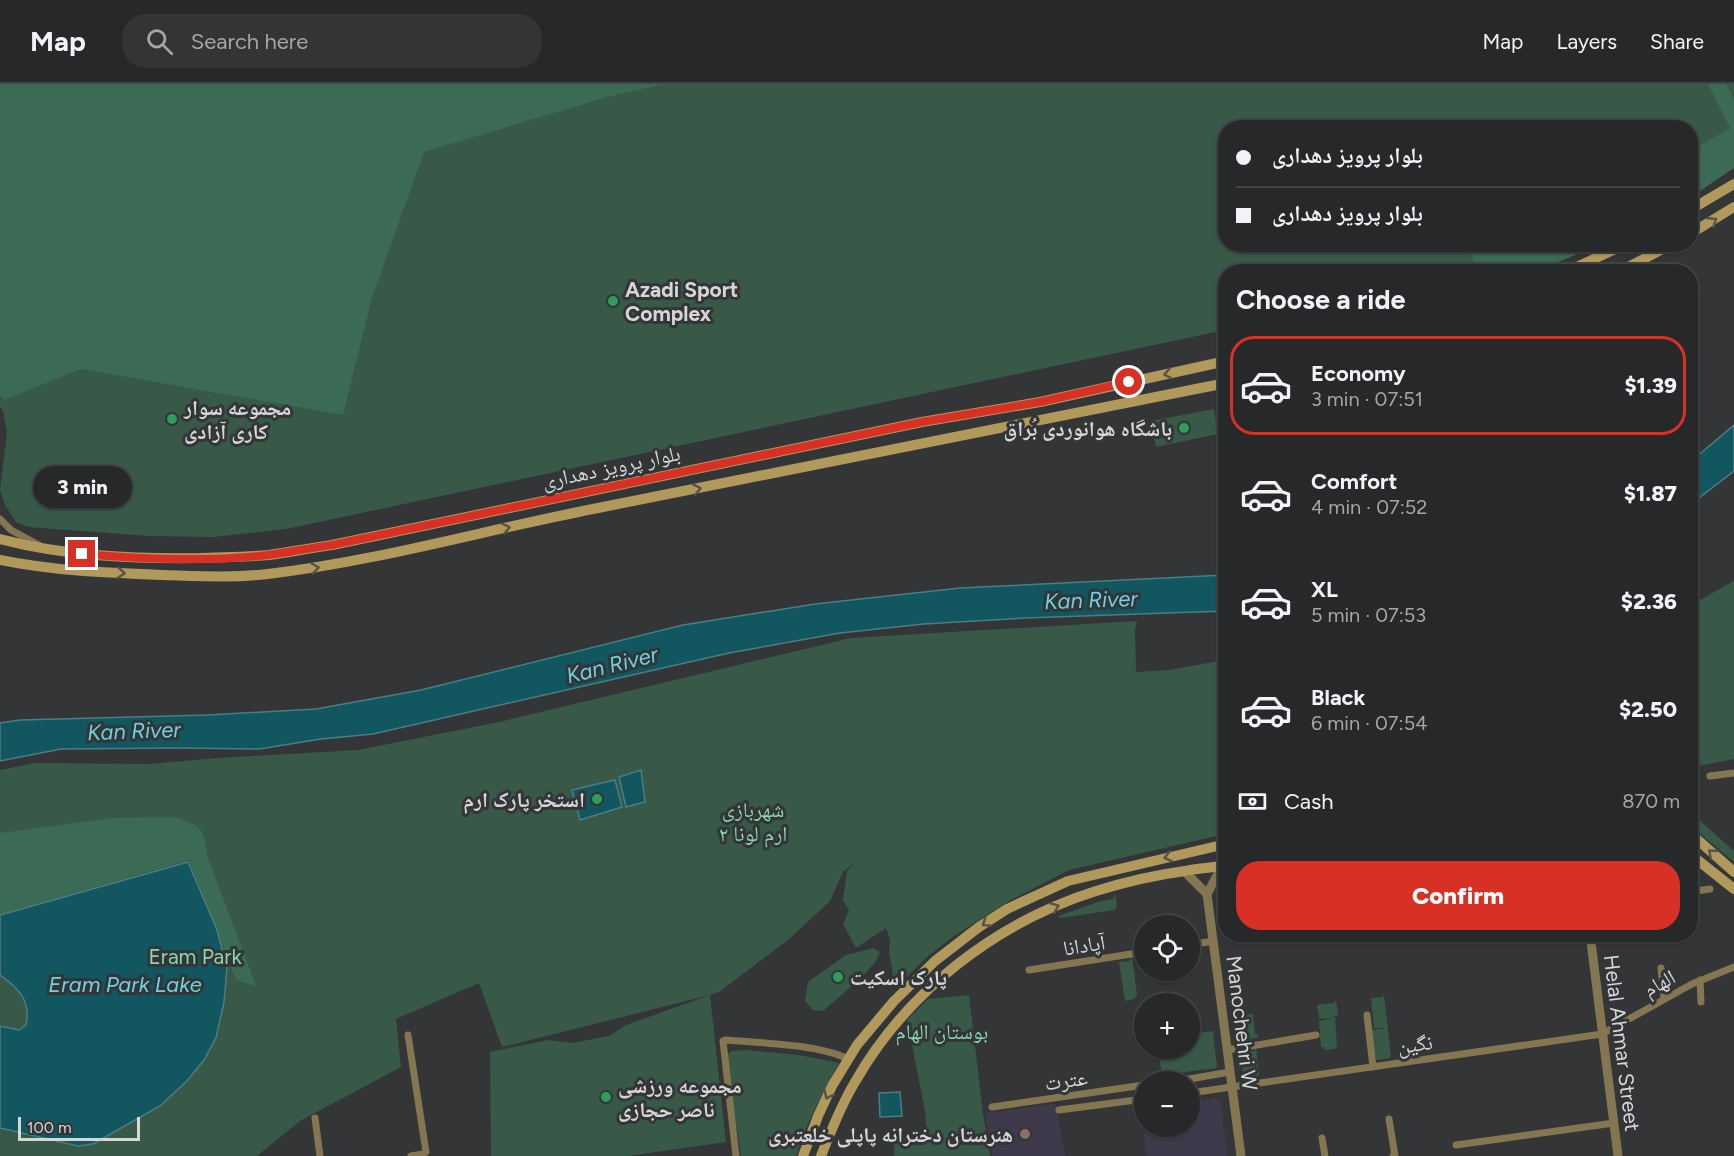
<!DOCTYPE html>
<html lang="en">
<head>
<meta charset="utf-8">
<style>
	body { margin:0; font-family:Figtree,"Noto Naskh Arabic",sans-serif; background:#323435; color:#f1f3f6; height:100vh; display:flex; flex-direction:column; font-size:22px; white-space:nowrap }
	* { box-sizing:border-box; margin:0 }
	p { font-size:20px; color:#a4a6a8 }
	.icon { flex:none; width:33px; height:33px; fill:none; stroke:currentColor; stroke-width:2; stroke-linecap:round; stroke-linejoin:round }
	.map { position:relative; flex:1; overflow:hidden }
	.drawer { position:absolute; left:1218px; top:180px; width:480px; height:678px; display:flex; flex-direction:column; background:#262829; border-radius:24px; box-shadow:0 2px 4px #0004,0 0 0 2px #424446 }
	.drawer>* { flex:none }
	.hud { position:absolute; left:1218px; top:36px; width:480px; height:132px; border-radius:24px; box-shadow:0 2px 4px #0004,0 0 0 2px #424446; display:grid; align-content:center; height:132px; padding:0 18px; background:#262829 }
	.controls { position:absolute; left:1134px; top:831px; display:grid; gap:12px }
	.controls a { display:grid; place-items:center; width:66px; height:66px; border-radius:50%; background:#262829; box-shadow:0 2px 4px #0004,0 0 0 2px #424446; font-size:30px }
	.scale { position:absolute; left:18px; bottom:15px; width:122px; box-sizing:border-box; padding-left:6px; border:3px solid #d6d6d8; border-top:0; font-size:16px; line-height:21px; white-space:nowrap; color:#d6d6d8; -webkit-text-stroke:4px #333537; paint-order:stroke }
	.end { position:absolute; width:27px; height:27px; margin:-14px; border:8px solid #d93025; background:#fff; box-shadow:0 0 0 3px #fff }
	.from { border-radius:50% }
	.bubble { position:absolute; height:42px; border-radius:21px; background:#262829; box-shadow:0 2px 4px #0004,0 0 0 2px #424446; font-size:20px; font-weight:800; line-height:42px; text-align:center }
	.hud b { display:flex; align-items:center; gap:21px; height:57px; font-size:22px }
	.hud b+b { border-top:2px solid #424446 }
	.hud i { width:15px; height:15px; background:#f1f3f6 }
	ul { padding:0; list-style:none }
	li { display:flex; align-items:center; gap:18px; height:99px; margin:0 12px 9px; padding:0 6px; border:3px solid transparent; border-radius:24px }
	li div { flex:1 }
	li b { display:block; font-size:22px }
	li em { font-style:normal; font-weight:800 }
	li.active { border-color:#d93025 }
	li>.icon { width:54px; height:54px; stroke-width:1.5 }
	h2 { padding:0 18px; font-size:27px; line-height:72px }
	.pay { display:flex; align-items:center; gap:15px; height:66px; padding:0 18px; font-size:22px }
	.pay p { margin-inline-start:auto }
	.button { display:flex; gap:12px; margin-top:auto; padding:12px 18px }
	.button a { flex:1; height:69px; border-radius:24px; background:#d93025; color:#fff; font-size:24px; font-weight:800; line-height:69px; text-align:center }
	header { display:flex; align-items:center; gap:36px; box-sizing:border-box; height:84px; padding:0 30px; background:#262829; border-bottom:2px solid #424446 }
	header strong { font-size:28px }
	nav { display:flex; gap:33px; margin-inline-start:auto; font-size:21px }
	.search { width:420px; height:54px; background:#323435; display:flex; align-items:center; gap:15px; box-sizing:border-box; padding:0 21px; border-radius:24px; color:#a4a6a8; font-size:22px }
	.map>svg:first-child { display:block }
</style>
</head>
<body>
<header>
<strong>Map</strong>
<div class="search"><svg class="icon" aria-label="search" viewBox="0 0 24 24"><circle cx="10" cy="10" r="6"/><path d="M15 15l6 6"/></svg>Search here</div>
<nav><a>Map</a><a>Layers</a><a>Share</a></nav>
</header>
<div class="map">
<svg width="1734" height="1072" viewBox="0 0 1734 1072">
	<rect width="100%" height="100%" fill="#333537"/>
	<g fill="#3e394b">
		<path d="M1215,1013l6,5 6,54h-81l-5,-49h3v19h46v-25z"/>
		<path d="M1056,1020l9,52h-73l-7,-43z"/>
	</g>
	<g fill="#385948">
		<path d="M0,0h1734v70l-43,28 -1,-54h-464v116l342,1 -80,26 -262,1 -1,58 -939,199 -72,8 -65,-1 -121,-9 -12,-5 -11,-17 -5,-15 7,-57 -4,-22 -3,-4z"/>
		<path d="M1214,325l4,25 -62,13 -6,-26z"/>
		<path d="M1734,497v178l-37,7 1,9 -7,2v-172z"/>
		<path d="M1137,537l-2,8 1,43 33,-2 56,-10v174l-156,36 -60,31 -55,35 -27,21 -32,31 -6,-38 1,-10 -4,-12 -30,20 -13,-24 6,-14 -6,-10 4,-29 9,-9 -13,10 -13,29 -42,39 -69,52 -9,3 16,147 -98,14h-137l-1,-104 58,-12 24,3 37,-7 17,-11 84,-30 -208,52 -23,-64 -83,36 5,48 -101,54 -43,35h-257v-386l35,-7 114,1 69,-6 140,-8 141,-28 352,-84z"/>
		<path d="M1691,729l43,38v11l-43,-36z"/>
		<path d="M1115,809l2,13 -2,4 -56,8 -1,-2 43,-15 12,-2z"/>
		<path d="M873,864l7,4c-4,17 -43,46 -57,59l-10,-1 -8,-9 3,-19 38,-27z"/>
		<path d="M1132,873l5,38 -3,4 -9,2 -6,-39 10,-1z"/>
		<path d="M969,911l14,119 7,42h-96v-17l33,-5 -2,-23 -18,-91 21,-21z"/>
		<path d="M1384,911l7,61 -1,2 -12,2 -4,-2 -3,-28 15,-2h-12l-3,-30 11,-1z"/>
		<path d="M1336,916l2,15 -5,1v2l2,-2 2,30 -2,3 -10,1 -1,-3h-3l-2,-26 14,-3 -14,1 -2,-14 17,-2z"/>
		<path d="M1253,930l2,20 4,2 -2,2 -14,2 -4,-4 -2,-20z"/>
		<path d="M1213,947l4,37 -55,7 -4,-26 32,-1v-14z"/>
		<path d="M1256,964l3,26 -1,2 -10,1 -5,-5 -1,-14 3,-6 9,-1z"/>
		<path d="M745,966l54,5 40,8c-16,30 -33,60 -43,93h-55l-15,-101 6,-4z"/>
	</g>
	<g fill="#3b6b54">
		<path d="M0,0h664l-53,12 -187,56 -52,146 -29,117 -262,-46 -77,31 -4,-5z"/>
		<path d="M1708,0h18l8,16v68l-43,29v-46l39,-23z"/>
		<path d="M1476,160h124v1l-64,26 -59,1 -8,-25z"/>
		<path d="M174,733c29,9 29,12 34,41l48,128 -20,-6 -47,-120 -189,54v-81l113,-15z"/>
	</g>
	<g fill="#125760" stroke="#4d7d84" stroke-width="1.5">
		<path d="M1734,341v46l-43,33v-45l10,-6z"/>
		<path d="M1225,491v36l-200,7 -101,6 -84,9 -111,20 -356,81 -52,5 -62,10 -81,-1 -117,1 -61,12v-38l20,-3 187,-5 109,-6 105,-19 262,-65 132,-21 145,-16z"/>
		<path d="M641,686l4,32 -19,5 -7,-30z"/>
		<path d="M615,696l7,27 -42,13 -8,-30z"/>
		<path d="M188,778l29,68 10,38 -3,34 -8,36 -12,22 -17,21 -27,25 -67,38 -15,2 -78,-18v-102l19,4 7,-5c5,-24 -7,-37 -26,-50v-60z"/>
		<path d="M900,1008l2,24 -22,1 -1,-24z"/>
	</g>
	<g fill="none" stroke-linecap="round" stroke-linejoin="round">
		<g stroke="#847650" stroke-width="7">
			<path d="M0,435l11,11 28,15"/>
			<path d="M1710,692l24,-3"/>
			<path d="M1690,808l20,-3"/>
			<path d="M1190,861l23,-4"/>
			<path d="M1661,884l3,30"/>
			<path d="M1029,886l115,-18"/>
			<path d="M1700,896l1,22"/>
			<path d="M1367,931l6,52"/>
			<path d="M408,951l18,117 -3,2 -12,2"/>
			<path d="M1228,966l88,-15"/>
			<path d="M1172,998l58,-10"/>
			<path d="M1190,1009l412,-59 90,-50 42,-17"/>
			<path d="M992,1023l152,-22"/>
			<path d="M1059,1026l85,-11"/>
			<path d="M315,1034l5,38"/>
			<path d="M1389,1035l6,37h-2"/>
			<path d="M1322,1054l3,18"/>
			<path d="M1456,1061l158,-22"/>
			<path d="M736,1072l-13,-115 2,-1c34,3 93,4 123,19"/>
		</g>
		<g stroke="#847650" stroke-width="9">
			<path d="M1184,787l23,23"/>
			<path d="M1207,810l34,262"/>
			<path d="M1207,810l15,-28"/>
			<path d="M1590,850l28,222"/>
		</g>
		<g stroke="#b0995b" stroke-width="10">
			<path d="M1690,126l44,-26"/>
			<path d="M1690,150l44,-27"/>
			<path d="M1566,188l60,-28"/>
			<path d="M1619,188l53,-28"/>
			<path d="M0,455c65,17 133,20 200,19 23,-1 46,-1 69,-3 21,-3 42,-7 63,-10l590,-123 118,-20 186,-41"/>
			<path d="M0,476c53,11 108,13 162,15 36,1 70,3 106,-1 110,-13 217,-44 325,-65 211,-41 422,-83 633,-126"/>
			<path d="M1690,749l44,39"/>
			<path d="M1690,770l44,35"/>
			<path d="M803,1072l15,-40 14,-30 25,-41 37,-44 41,-40 44,-34 28,-18 61,-28 158,-37"/>
			<path d="M821,1072c10,-25 20,-51 34,-74 52,-91 142,-160 241,-191 29,-9 59,-16 89,-20 13,-3 27,-3 41,-6"/>
		</g>
	</g>
	<defs><path id="oneway-chevron" d="M-2-3.5L2.5 0L-2 3.5" fill="none" stroke-width="1.6" stroke-linecap="round" stroke-linejoin="round" transform="scale(1.5)"/></defs>
	<g stroke="#585342">
		<use href="#oneway-chevron" transform="translate(1713 137) rotate(-33)"/>
		<use href="#oneway-chevron" transform="translate(1168 290) rotate(168)"/>
		<use href="#oneway-chevron" transform="translate(697 405) rotate(-11)"/>
		<use href="#oneway-chevron" transform="translate(506 444) rotate(-12)"/>
		<use href="#oneway-chevron" transform="translate(315 484) rotate(-8)"/>
		<use href="#oneway-chevron" transform="translate(121 489) rotate(4)"/>
		<use href="#oneway-chevron" transform="translate(1712 769) rotate(-139)"/>
		<use href="#oneway-chevron" transform="translate(1168 773) rotate(166)"/>
		<use href="#oneway-chevron" transform="translate(1055 823) rotate(-22)"/>
		<use href="#oneway-chevron" transform="translate(986 839) rotate(146)"/>
		<use href="#oneway-chevron" transform="translate(828 1011) rotate(116)"/>
	</g>
	<g fill="none" stroke-linecap="round" stroke-linejoin="round">
		<path stroke="#d93025" stroke-width="8" d="M82,470c61,5 124,8 186,1 21,-3 43,-7 64,-10l590,-123 118,-20 89,-20"/>
	</g>
	<g fill="#2e9e5b" stroke="#333537" stroke-width="2">
		<circle cx="613" cy="217" r="6"/>
		<circle cx="172" cy="335" r="6"/>
		<circle cx="1184" cy="344" r="6"/>
		<circle cx="597" cy="715" r="6"/>
		<circle cx="838" cy="893" r="6"/>
		<circle cx="606" cy="1013" r="6"/>
	</g>
	<circle fill="#8d6e63" stroke="#333537" stroke-width="2" cx="1025" cy="1050" r="6"/>
	<g text-anchor="middle" dominant-baseline="central" stroke-width="6" stroke-linejoin="round" paint-order="stroke">
		<g font-size="21" font-weight="bold" fill="#d6d6d8" stroke="#333537" text-anchor="start">
			<text x="625" y="205">Azadi Sport<tspan x="625" dy="24">Complex</tspan></text>
			<text x="184" y="323">مجموعه سوار<tspan x="184" dy="24">کاری آزادی</tspan></text>
			<text x="1172" y="344" text-anchor="end">باشگاه هوانوردی بُراق</text>
			<text x="585" y="715" text-anchor="end">استخر پارک ارم</text>
			<text x="850" y="893">پارک اسکیت</text>
			<text x="618" y="1001">مجموعه ورزشی<tspan x="618" dy="24">ناصر حجازی</tspan></text>
			<text x="1013" y="1050" text-anchor="end">هنرستان دخترانه پاپلی خلعتبری</text>
		</g>
		<g font-size="21" fill="#d6d6d8" stroke="#333537">
			<text transform="translate(611 383) rotate(-12)">بلوار پرویز دهداری</text>
			<text transform="translate(1084 861) rotate(-9)">آپادانا</text>
			<text transform="translate(1659 899) rotate(-29)">الهام</text>
			<text transform="translate(1242 939) rotate(83)">Manochehri W</text>
			<text transform="translate(1622 959) rotate(83)">Helal Ahmar Street</text>
			<text transform="translate(1415 960) rotate(-8)">نگین</text>
			<text transform="translate(1066 996) rotate(-8)">عترت</text>
		</g>
		<g font-size="21" fill="#88d6ae" stroke="#333537">
			<text x="753" y="725">شهربازی<tspan x="753" dy="24">ارم لونا ۲</tspan></text>
			<text x="195" y="872">Eram Park</text>
			<text x="942" y="947">بوستان الهام</text>
		</g>
		<g font-size="22" font-style="italic" fill="#6dd2e1" stroke="#333537">
			<text transform="translate(1091 516) rotate(-2)">Kan River</text>
			<text transform="translate(612 581) rotate(-14)">Kan River</text>
			<text transform="translate(134 647) rotate(-2)">Kan River</text>
			<text x="125" y="900">Eram Park Lake</text>
		</g>
	</g>
</svg>
<div class="controls">
<a><svg class="icon" aria-label="locate" viewBox="0 0 24 24"><circle cx="12" cy="12" r="6"/><path d="M12 2v4M12 18v4M2 12h4M18 12h4"/></svg></a>
<a>+</a>
<a>−</a>
</div>
<div class="scale">100 m</div>
<i class="end from" style="left:1129px;top:298px"></i>
<i class="end" style="left:82px;top:470px"></i>
<div class="bubble" style="left:33px;top:382px;width:99px">3 min</div>
<div class="hud">
<b><i class="from"></i>بلوار پرویز دهداری</b>
<b><i></i>بلوار پرویز دهداری</b>
</div>
<section class="drawer">
<h2>Choose a ride</h2>
<ul>
<li class="active"><svg class="icon" aria-label="car" viewBox="0 0 24 24"><path d="M5 17H2v-5l4-1 3-4h7l3 4 3 1v5h-3M9 17h6M6 11h13"/><circle cx="7" cy="17" r="2"/><circle cx="17" cy="17" r="2"/></svg><div><b>Economy</b><p>3 min · 07:51</p></div><em>$1.39</em></li>
<li><svg class="icon" aria-label="car" viewBox="0 0 24 24"><path d="M5 17H2v-5l4-1 3-4h7l3 4 3 1v5h-3M9 17h6M6 11h13"/><circle cx="7" cy="17" r="2"/><circle cx="17" cy="17" r="2"/></svg><div><b>Comfort</b><p>4 min · 07:52</p></div><em>$1.87</em></li>
<li><svg class="icon" aria-label="car" viewBox="0 0 24 24"><path d="M5 17H2v-5l4-1 3-4h7l3 4 3 1v5h-3M9 17h6M6 11h13"/><circle cx="7" cy="17" r="2"/><circle cx="17" cy="17" r="2"/></svg><div><b>XL</b><p>5 min · 07:53</p></div><em>$2.36</em></li>
<li><svg class="icon" aria-label="car" viewBox="0 0 24 24"><path d="M5 17H2v-5l4-1 3-4h7l3 4 3 1v5h-3M9 17h6M6 11h13"/><circle cx="7" cy="17" r="2"/><circle cx="17" cy="17" r="2"/></svg><div><b>Black</b><p>6 min · 07:54</p></div><em>$2.50</em></li>
</ul>
<div class="pay"><svg class="icon" aria-label="cash" viewBox="0 0 24 24"><path d="M3 7h18v10H3z"/><circle cx="12" cy="12" r="2"/></svg>Cash<p>870 m</p></div>
<div class="button"><a>Confirm</a></div>
</section>
</div>
</body>
</html>
